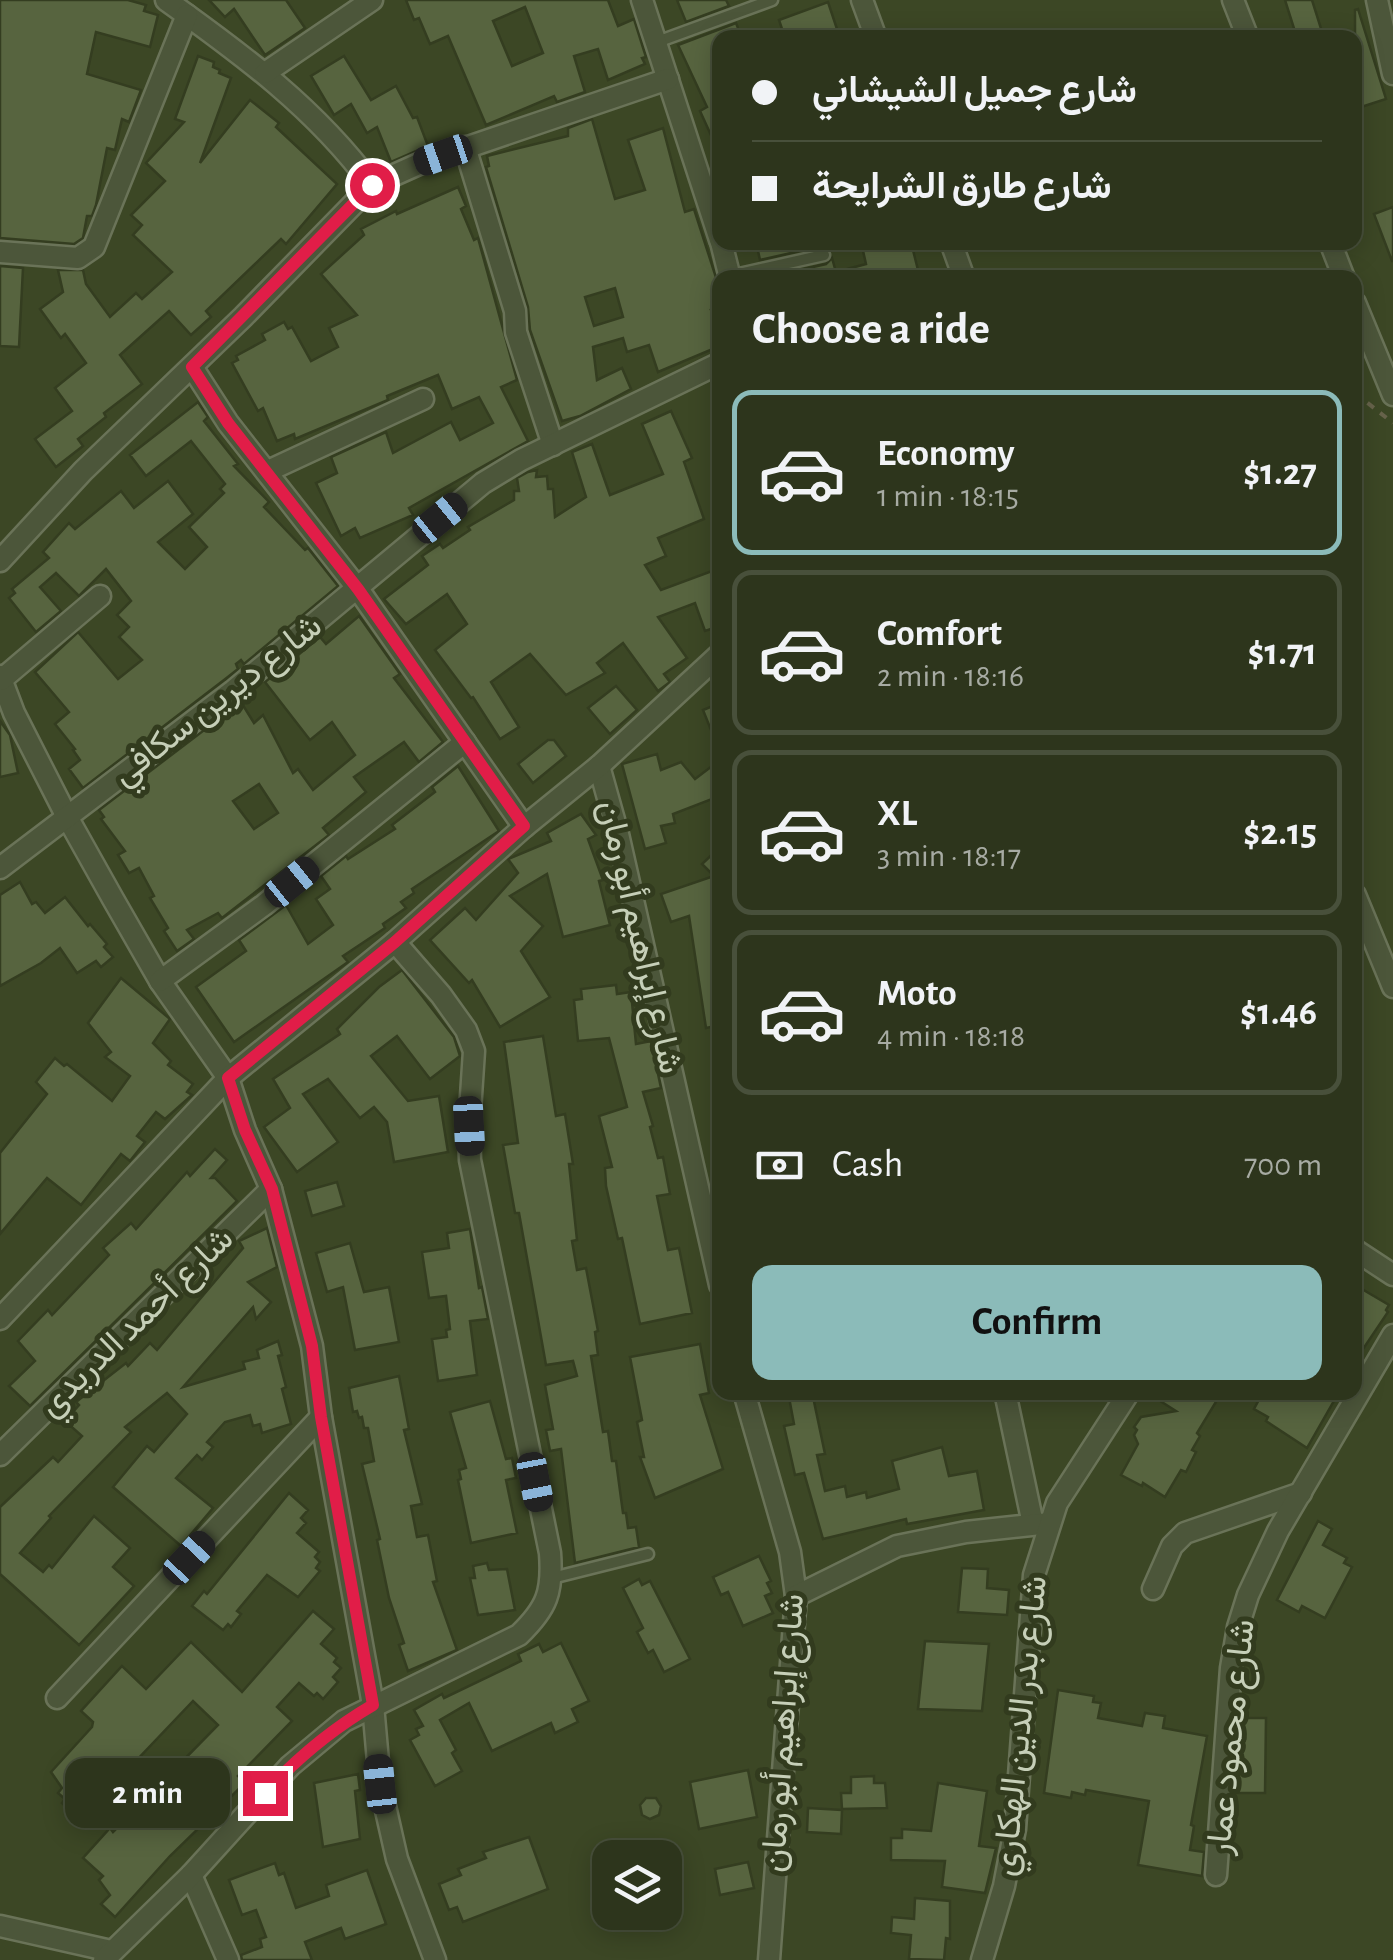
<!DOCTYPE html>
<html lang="en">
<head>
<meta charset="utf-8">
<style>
	body { margin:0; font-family:"Alegreya Sans",Vazirmatn,sans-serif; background:#353d25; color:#f1f3f6; height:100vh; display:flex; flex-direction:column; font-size:38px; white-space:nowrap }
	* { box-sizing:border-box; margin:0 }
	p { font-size:32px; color:#a7aba3 }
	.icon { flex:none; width:55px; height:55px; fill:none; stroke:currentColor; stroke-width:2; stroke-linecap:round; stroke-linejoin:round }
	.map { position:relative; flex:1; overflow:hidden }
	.details { position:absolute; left:712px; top:270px; width:650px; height:1130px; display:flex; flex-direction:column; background:#2d351c; border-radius:20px; box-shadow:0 5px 25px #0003,0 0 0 2px #48503b }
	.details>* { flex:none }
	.hud { position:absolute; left:712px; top:30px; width:650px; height:220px; border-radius:20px; box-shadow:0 5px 25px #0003,0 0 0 2px #48503b; display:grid; align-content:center; height:220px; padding:0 40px; background:#2d351c }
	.buttons { position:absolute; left:592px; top:1840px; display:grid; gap:20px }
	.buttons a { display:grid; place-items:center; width:90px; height:90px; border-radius:20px; background:#2d351c; box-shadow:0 5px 25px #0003,0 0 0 2px #48503b; font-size:50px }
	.end { position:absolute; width:45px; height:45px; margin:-22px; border:12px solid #e11d48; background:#fff; box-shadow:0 0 0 5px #fff }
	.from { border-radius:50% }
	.bubble { position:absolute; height:70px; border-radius:20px; background:#2d351c; box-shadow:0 5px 25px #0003,0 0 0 2px #48503b; font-size:32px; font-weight:700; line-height:70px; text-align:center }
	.car { position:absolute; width:30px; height:60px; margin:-30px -15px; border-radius:12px; box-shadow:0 0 8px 2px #0007; background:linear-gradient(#222 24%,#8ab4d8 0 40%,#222 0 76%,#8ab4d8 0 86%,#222 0) }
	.hud b { display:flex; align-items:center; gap:35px; height:95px; font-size:38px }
	.hud b+b { border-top:2px solid #48503b }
	.hud i { width:25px; height:25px; background:#f1f3f6 }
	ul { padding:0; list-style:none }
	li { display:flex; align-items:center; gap:30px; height:165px; margin:0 20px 15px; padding:0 20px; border:5px solid #48503b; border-radius:20px }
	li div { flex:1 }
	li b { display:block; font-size:38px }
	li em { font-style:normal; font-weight:700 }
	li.current { border-color:#8bbbb9 }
	li>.icon { width:90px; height:90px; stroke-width:1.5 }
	h2 { padding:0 40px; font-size:45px; line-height:120px }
	.pay { display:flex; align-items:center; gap:25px; height:110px; padding:0 40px; font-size:38px }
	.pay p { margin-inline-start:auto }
	.action { display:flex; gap:20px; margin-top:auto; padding:20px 40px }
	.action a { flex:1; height:115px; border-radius:20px; background:#8bbbb9; color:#111; font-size:40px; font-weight:700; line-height:115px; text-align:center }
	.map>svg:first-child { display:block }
</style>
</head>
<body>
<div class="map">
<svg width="1393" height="1960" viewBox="0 0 1393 1960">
	<rect width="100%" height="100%" fill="#3c4725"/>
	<g fill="#57643f" stroke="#343d20" stroke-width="2.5" fill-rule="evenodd">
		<path d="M0,0h128l18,5 -2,6 14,4 -8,32 -54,-15 -9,42 54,16 -12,32 -7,-3 -7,31 -8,-2 -11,57 -4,11h-5l-4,22 -9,6 -74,-6z"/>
		<path d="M209,0h77l19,28 -40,27 -31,-46 -9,8z"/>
		<path d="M406,0h202l10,26 16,-7 12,38 -4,1 3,6 -37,16 -10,-31 -24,7 11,36 -28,10 -3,-6 -68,29 -38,-89 -18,8 -11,-26 -5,2zM525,7l18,46 -31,13 -19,-45z"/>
		<path d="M677,0h49l3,6 -43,16z"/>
		<path d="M1285,0h27l12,38h-27z"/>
		<path d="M828,2l12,36h-55l-6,-18z"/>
		<path d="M1358,9l28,90 -31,10v-99z"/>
		<path d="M736,23l6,15h-22v117l-20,-44 7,-4 -29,-62z"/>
		<path d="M198,56l16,6 -1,5 7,3 -1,3 12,5 -31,85 50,-63 29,23 -3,4 61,57 -51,60 -5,-5 -75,72 5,6 -20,18 -22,-24 -49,44 22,29 -38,29 2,4 -28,22 5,7 -27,21 -21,-28 37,-28 -17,-23 31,-25 -21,-29 -4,4 -21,-29 23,-17 -5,-22h25l3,14 24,33 26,-24 6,6 30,-27 -39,-37 9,-10 -11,-10 34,-34 -19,-18 38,-41 -9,-3z"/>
		<path d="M344,56l27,44 25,-14 17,32 4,-1 11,29 -37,16 -14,-35 -10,6 -16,-29 -17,11 -23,-39z"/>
		<path d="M592,119l23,80 30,-9 -17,-50 35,-12 22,84 9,-3 26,81v18l-9,2 9,22v14l-62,26 -9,-27 -22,7 -4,-14 -30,9 4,33 25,-12 9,21 -51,27 -18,5 -32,-91 -2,-23 -42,-140 3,-1 -2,-10 81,-20v-8zM615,288l8,29 -29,9 -9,-29z"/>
		<path d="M458,187l8,19 -5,3 13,31 4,-2 39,142 -16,7 27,54 -119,67 4,7 -53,23 -5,-10 -14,8 -25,-53 21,-10 -6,-16 55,-25 7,21 58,-31 9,18 33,-17 -14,-26 -27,12 -14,-34 -51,21 1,4 -93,39 -1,-5 -17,7 -14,-33 -5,3 -26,-48 6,-3 -2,-4 29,-16 -3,-6 22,-12 4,7 4,-2 19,34 27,-14 -9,-19 28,-13 -36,-41 43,-39 -3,-6 35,-18 1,3z"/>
		<path d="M1393,207v54h-1l-18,-47z"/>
		<path d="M756,242h73l1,7 -8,-3 -62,14z"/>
		<path d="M861,242h50l9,36h-156l62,-14 6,-6 4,14 30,-8z"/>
		<path d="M0,266l23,2 -4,79 -19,-1z"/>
		<path d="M198,402l10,15 -4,4 34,43 -4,2 35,36 -5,5 41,43 3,-2 30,38 -94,78 -3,-4 -5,4 2,5 -14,11 -141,108 -14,-19 11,-9 -7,-10 2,-1 -20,-25 14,-12 -34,-40 43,-40 40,47 24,-19 -23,-23 10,-10 -12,-12 14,-14 -25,-32 -27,27 -23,-23 -16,14 21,24 -25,21 -27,-34 6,-5 -3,-4 37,-31 -6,-6 26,-29 6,6 46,-38 13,17 34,-27 25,33 -35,28 27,27 22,-22 -18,-20 35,-34 -4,-4 5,-5 -34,-43 -45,35 -16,-21z"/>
		<path d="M671,411l21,47 -8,4 20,57 -46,19 8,18 -21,9 16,25 59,-22v58l-15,5 -10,-28 -37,14 29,41 -23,16 6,8 -12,9 -35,-48 -26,20 8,10 -39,22 -36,-41 -39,28 28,45 -19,12 -27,-42 -2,1 -36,-48 32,-26 -20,-30 -41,30 -22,-25 44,-34 -6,-9 18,-12 3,4 27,-18 -2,-3 46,-27v-9h5l-2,-13 11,-6 9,-2 -1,7 11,-1 1,13h5l2,28 31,-20 -14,-45 20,-8 18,51 53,-21 -21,-50z"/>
		<path d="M359,616l41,58 -6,4 49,64 -24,20 -15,-20 -50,35 12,15 -43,36 6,7 -107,83 -4,-5 -31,17 7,9 -17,12 -13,-20 4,-3 -18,-30 4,-2 -15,-28 -10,5 -11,-18 7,-4 -24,-32 3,-2 -5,-7 142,-108 13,21 9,-8 30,58 5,-4 15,21 42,-35 -23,-33 -22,18 -45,-58 55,-45 6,7zM259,784l19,29 -24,16 -21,-28z"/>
		<path d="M616,686l21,24 -27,24 -22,-26z"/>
		<path d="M720,703v47h-1l-16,-40z"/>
		<path d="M0,721l10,14 8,38 -18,4z"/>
		<path d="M548,740h6l12,16 -33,27 -15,-19z"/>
		<path d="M657,754l4,16 20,-8 14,17 25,-19v36l-47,18 2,9 -14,3 5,17 -21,6 -23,-85z"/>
		<path d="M458,766l41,65 -87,58 2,4 -13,9 5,6 -23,16 2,4 -42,28 5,6 -114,80 -38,-55 50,-36 -7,-11 47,-35 22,39 25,-19 -17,-26 14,-10 -9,-13 25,-20 2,3 47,-30 -3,-4 43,-33 -3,-5z"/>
		<path d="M581,814l15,21 -8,4 15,41 -4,1 11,44 -47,12 -16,-63 -37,22 33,30 -22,25 29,46 -50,30 -28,-47 -3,3 -39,-43 35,-32 11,12 42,-47 -10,-14 43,-18 -4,-8z"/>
		<path d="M720,847v178l-14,3 -17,-112 -18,6 -10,-28 53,-18 -12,-12z"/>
		<path d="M20,882l12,22 4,-2 9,11 20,-16 23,29 2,-2 17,20 -3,3 9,10 -12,10 -5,-6 -19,12 -17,-25 -19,15 -41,23v-91z"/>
		<path d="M402,970l52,67 6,19 -30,23 -33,-43 -26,20 37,45 31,-5 9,56 -54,10 -7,-40 -13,-15 -14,11 -32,-39 -25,15 35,48 -41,30 -33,-45 26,-19 -17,-29 67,-45 -3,-5 42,-42z"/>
		<path d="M121,978l49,41 -17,24 18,18 -3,4 25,19 -6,8 5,3 -27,24 -9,-7 -19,24 8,6 -15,19 -9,-7 -40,51 -34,-27 -47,56v-81l47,-59 -11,-12 19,-24 9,8 3,-2 45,37 18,-25 -25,-19 6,-5 -23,-29z"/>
		<path d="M616,985l1,9 14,-2 5,52 15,-3 10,47 -18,4 10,34 -3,1 8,31 5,-1 7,37 -13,2 11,54 11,-2 13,65 -52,11 -18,-86 -4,1 -12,-53 -1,-18 7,-1 -13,-51 28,-9 -18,-69 -31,3 -4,-41 8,-1 -1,-10z"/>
		<path d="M543,1036l13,80 9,-2 8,50h-4l8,76 -5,1 5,29 9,-2 12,63 -3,1 3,23 -7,1 12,76 5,-1 4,30h4l7,52h3l2,15 8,-1 3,20 -64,16 -14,-114 -11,2 -4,-21 7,-1 -8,-44 32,-9 -4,-15 -27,4 -27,-152h-4l-12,-68 15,-2 -14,-101z"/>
		<path d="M215,1149l12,11 -16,18h4l22,23 -207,205 -21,-20 26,-25 -17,-20 30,-31 4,5 57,-60 -6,-7 28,-25 5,6 51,-57 3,4z"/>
		<path d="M337,1182l7,24 -32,10 -7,-25z"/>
		<path d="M267,1228l10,39 -29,15 23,20 -15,17 -3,-12 -70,80 62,-18 -2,-7 16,-4 -2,-8 21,-9 4,14 -4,1 8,31 -4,2 9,35 -29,9 -2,-9 -7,2 -3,-11 -25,7 -18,20 6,5 -11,13 -5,-5 -21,23 37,30 -32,38 -68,-59 34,-41 7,6 33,-38 -20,-21 -42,34 6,5 -82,84 2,2 -31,35 23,19 6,-7 3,3 42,-52 36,32 -17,19 21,19 -55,59 -79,-71v-67l53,-50 5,5 24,-26 -17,-15 14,-16 -3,-3 50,-39 2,3 22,-23 7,7 86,-102 -4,-7z"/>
		<path d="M470,1229l9,59 3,-1 6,32 -18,2 7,54 -39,6 -6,-42 15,-2 -1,-7 4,-1 -4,-33 -17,2 -7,-46 27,-4 -2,-15z"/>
		<path d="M350,1243l14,49 25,-5 10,55 -44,8 -12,-63 -16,5 -11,-39z"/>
		<path d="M1355,1285l34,20 -3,5 2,2 -33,49z"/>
		<path d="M700,1344l9,49 -9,2 23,74 -68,29 -15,-41h4l-7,-35 5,-2 -12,-63z"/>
		<path d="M399,1376l10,53 -5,1 18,74 -11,2 6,31 11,-2 9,46 -4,1 24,68 -49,21 -9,-26 5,-2 -15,-45 -12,-58 3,-1 -18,-75 12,-3 -6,-33h-4l-2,-11 -3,1 -2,-7 -4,1 -4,-24z"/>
		<path d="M788,1392h24l13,62 -8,1 8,36 20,-5 2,11 19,-5 1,6 32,-9 -7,-28 50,-14 7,29 28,-5 7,39 -77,14 -1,-5 -83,20 -19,-66 -9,2 -11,-49 10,-2z"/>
		<path d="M1146,1392h76l-25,41 3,3 -8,14 4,2 -10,20 -5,-2 -16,27 -22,-14 -1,3 -21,-11 17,-31 -4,-9 3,-5 -3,-3 7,-10 35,-6z"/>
		<path d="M1263,1392h76l-32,56 -41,-27 2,-4 -14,-8z"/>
		<path d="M490,1401l16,58 6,-1 4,20 -10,2 11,53 -46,10 -13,-63 3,-1 -2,-9 7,-2 -16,-56z"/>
		<path d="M289,1493l19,17 -7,8 5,5 -9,10 22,19 -4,5 5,5 -4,6 4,3 -22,26 -31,-22 -30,36 4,3 -10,13 -3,-3 -5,6 -31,-24 12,-15 3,3z"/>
		<path d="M1318,1521l14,8 -9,16 24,13 -3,5 8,4 -27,51 -23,-12 -3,6 -22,-12z"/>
		<path d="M759,1556l12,25 -4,2 5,10 -7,3 8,17 -30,13 -15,-34 -7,3 -8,-18z"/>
		<path d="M487,1563l2,7 18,-1 8,41 -37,5 -8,-37h5l-2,-12z"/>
		<path d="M962,1568l26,1 -1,19 22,2 -2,25 -49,-3z"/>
		<path d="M639,1579l3,6 8,-4 40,78 -26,13 -11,-22 -5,3 -11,-21 6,-4 -20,-40z"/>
		<path d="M313,1611l21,18 -13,15 16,14 -3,4 7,6 -8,9 5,5 -15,17 -6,-6 -3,3 -15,-13 -22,24 15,14 -54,55 7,7 -75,73 -55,61 -14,-13 9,-9 -11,-15 4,-4 -20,-18 27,-30 3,4 105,-107 -25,-24 -61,64 -3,-4 -51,56 -16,-14 3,-4 -7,-6 4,-5 -11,-16 41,-45 1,-5 -12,-11 41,-45 24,23 45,-47 51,50z"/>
		<path d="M925,1641l64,3 -7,67 -64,-2z"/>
		<path d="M561,1643l28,58 -17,8 6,13 -23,11 -4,-10 -59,28 -23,-48 -29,17 16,30 -4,3 10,18 -27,15 -25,-46 9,-5 -3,-6 7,-3 -9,-16 28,-16 2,4 77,-37 -3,-7 21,-10 4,8z"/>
		<path d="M1058,1690l36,6 -1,6 8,1 -3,15 44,8 3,-13 20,3 -2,12 44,8 -16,89 3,1 -4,24 14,2 -2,24 -64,-11 11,-64 -63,-11 -1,5 -13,-3 -1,6 -27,-5z"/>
		<path d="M1241,1718h25l-1,75h-29z"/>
		<path d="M748,1770l9,47 -58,12 -9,-47z"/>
		<path d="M358,1774l2,16 -5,1 5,48 -37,8 -9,-64z"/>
		<path d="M874,1776v7h11l2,25 -45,1 -1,-16h10v-16z"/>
		<path d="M938,1783l49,8 -8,55 17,2 -11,45 -43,-6 3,-26 -54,-1v-22h11v-9l29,2z"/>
		<path d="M646,1798h10l5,8 -2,9 -9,4 -8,-4 -2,-10z"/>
		<path d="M808,1808l34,2 -1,24 -34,-2z"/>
		<path d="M529,1837l19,52 -85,33 -6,-15 -8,3 -10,-26 22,-9 -3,-6 28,-11 -3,-6z"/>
		<path d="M748,1862l6,26 -34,7 -5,-26z"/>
		<path d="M275,1863l4,12 5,-2 12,35 33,-12 -3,-11 41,-15 19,54 -41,15 -4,-11 -36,14 7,18h-70l-1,-5 21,-8 -2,-8 6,-2 -10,-27 -14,5 -13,-35z"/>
		<path d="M915,1898l35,3v38l-4,-1 -2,22 -35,-1 2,-24 -20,-2 1,-16 22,2z"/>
	</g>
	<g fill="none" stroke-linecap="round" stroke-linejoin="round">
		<defs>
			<g id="lane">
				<path d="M657,42l115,-42"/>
				<path d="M730,276l94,-21"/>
				<path d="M552,1578l96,-24"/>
			</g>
			<g id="street">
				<path d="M166,0c77,55 150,109 206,185"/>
				<path d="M642,0l78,240"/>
				<path d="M862,0l14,38"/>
				<path d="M1233,0l15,38"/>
				<path d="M1377,0l16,74"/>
				<path d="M265,73l107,-73"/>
				<path d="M465,147l50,164 1,21 37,113"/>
				<path d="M721,242l9,36"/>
				<path d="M951,242l13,36"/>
				<path d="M1330,242l14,36"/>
				<path d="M0,252l78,6 16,-11 93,-232"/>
				<path d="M1355,303l38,92"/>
				<path d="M192,367l36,56 130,166 166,238"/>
				<path d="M268,471l155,-72"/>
				<path d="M0,561l83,-90 160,-154 129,-132 49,-22 247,-84"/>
				<path d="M0,676l14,37 52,102 47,84 47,82 68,97 17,52 26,59 41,157 9,71 52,288 7,79 17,75 38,101"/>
				<path d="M1,680l99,-84"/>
				<path d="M599,766l19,68 102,451"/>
				<path d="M0,868l233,-177 250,-208 38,-23 199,-97"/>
				<path d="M1355,895l38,92"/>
				<path d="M160,981l104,-76 201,-163"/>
				<path d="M1355,1250l38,25"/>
				<path d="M0,1319l228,-241 167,-136 129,-115 75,-61 121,-112"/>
				<path d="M744,1392l46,160 6,44 -27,364"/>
				<path d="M1005,1392l28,132"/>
				<path d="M0,1455l271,-266"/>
				<path d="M1153,1589l19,-43 13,-13 116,-40"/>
				<path d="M796,1596l101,-50 69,-14 84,-9"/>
				<path d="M57,1698l264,-281"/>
				<path d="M191,1875l37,85"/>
				<path d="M1216,1875l15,-207 7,-41 10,-32 30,-64 115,-196"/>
				<path d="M0,1926l111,25"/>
				<path d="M104,1960l87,-85 99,-109 54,-45 175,-86c28,-27 34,-43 31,-82l-80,-393 -1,-34 5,-75 -8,-21 -25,-35 -46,-53"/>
				<path d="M982,1960l22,-74 11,-57 19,-254 23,-72 72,-111"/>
			</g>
		</defs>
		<use href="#lane" stroke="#6a7358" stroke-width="15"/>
		<use href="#street" stroke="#6a7358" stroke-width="25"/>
		<path stroke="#67634b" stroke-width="4" stroke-dasharray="8 8" stroke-linecap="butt" d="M1355,393l38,30"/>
		<use href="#lane" stroke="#4c563a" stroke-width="10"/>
		<use href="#street" stroke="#4c563a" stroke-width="20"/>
	</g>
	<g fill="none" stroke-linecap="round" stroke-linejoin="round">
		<path stroke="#e11d48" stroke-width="12" d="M265,1793c32,-35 67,-64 108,-88l-52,-288 -9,-71 -40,-157 -27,-59 -17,-52 167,-136 129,-116 -166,-237 -130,-166 -36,-56 180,-182"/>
	</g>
	<g text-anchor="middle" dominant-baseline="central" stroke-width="10" stroke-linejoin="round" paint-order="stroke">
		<g font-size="35" fill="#c6cfb8" stroke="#323b1e">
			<text transform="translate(217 700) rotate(-38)">شارع ديرين سكافي</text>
			<text transform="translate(640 937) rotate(77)">شارع إبراهيم أبو رمان</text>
			<text transform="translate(136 1322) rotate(-44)">شارع أحمد الدريدي</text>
			<text transform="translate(1020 1726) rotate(-84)">شارع بدر الدين الهكاري</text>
			<text transform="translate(783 1733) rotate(-86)">شارع إبراهيم أبو رمان</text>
			<text transform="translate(1231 1737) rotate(-84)">شارع محمود عمار</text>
		</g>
	</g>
</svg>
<div class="buttons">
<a><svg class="icon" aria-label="layers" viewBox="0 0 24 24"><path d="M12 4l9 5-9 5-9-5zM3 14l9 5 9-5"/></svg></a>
</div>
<i class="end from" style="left:372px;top:185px"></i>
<i class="end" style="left:265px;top:1793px"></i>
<div class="bubble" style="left:65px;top:1758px;width:165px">2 min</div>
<i class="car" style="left:443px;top:155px;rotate:251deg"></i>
<i class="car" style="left:440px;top:518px;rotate:51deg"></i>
<i class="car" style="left:292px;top:882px;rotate:51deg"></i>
<i class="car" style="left:469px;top:1126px;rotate:177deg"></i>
<i class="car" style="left:535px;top:1482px;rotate:169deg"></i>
<i class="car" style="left:189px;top:1558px;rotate:43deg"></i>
<i class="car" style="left:380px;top:1784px;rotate:354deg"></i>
<div class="hud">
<b><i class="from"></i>شارع جميل الشيشاني</b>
<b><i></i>شارع طارق الشرايحة</b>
</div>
<section class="details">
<h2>Choose a ride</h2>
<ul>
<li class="current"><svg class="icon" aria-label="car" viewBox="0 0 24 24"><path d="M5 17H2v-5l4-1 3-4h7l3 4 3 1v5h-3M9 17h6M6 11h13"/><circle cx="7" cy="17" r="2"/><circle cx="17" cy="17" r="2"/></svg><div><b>Economy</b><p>1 min · 18:15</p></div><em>$1.27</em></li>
<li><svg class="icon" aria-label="car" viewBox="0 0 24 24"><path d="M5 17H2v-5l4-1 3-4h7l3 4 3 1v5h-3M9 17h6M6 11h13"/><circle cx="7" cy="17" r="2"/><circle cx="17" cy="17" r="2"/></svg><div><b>Comfort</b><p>2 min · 18:16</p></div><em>$1.71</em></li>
<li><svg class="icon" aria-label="car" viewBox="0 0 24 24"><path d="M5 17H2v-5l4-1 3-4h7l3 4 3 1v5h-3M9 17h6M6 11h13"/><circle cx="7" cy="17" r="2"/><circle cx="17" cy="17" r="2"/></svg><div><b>XL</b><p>3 min · 18:17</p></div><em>$2.15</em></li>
<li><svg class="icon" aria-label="car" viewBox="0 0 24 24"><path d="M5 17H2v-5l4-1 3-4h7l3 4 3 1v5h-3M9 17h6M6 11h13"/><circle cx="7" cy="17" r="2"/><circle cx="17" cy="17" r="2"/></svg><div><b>Moto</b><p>4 min · 18:18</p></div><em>$1.46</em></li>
</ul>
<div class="pay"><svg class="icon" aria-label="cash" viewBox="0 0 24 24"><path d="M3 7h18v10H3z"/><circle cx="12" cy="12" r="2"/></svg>Cash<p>700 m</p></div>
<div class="action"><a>Confirm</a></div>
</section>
</div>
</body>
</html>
